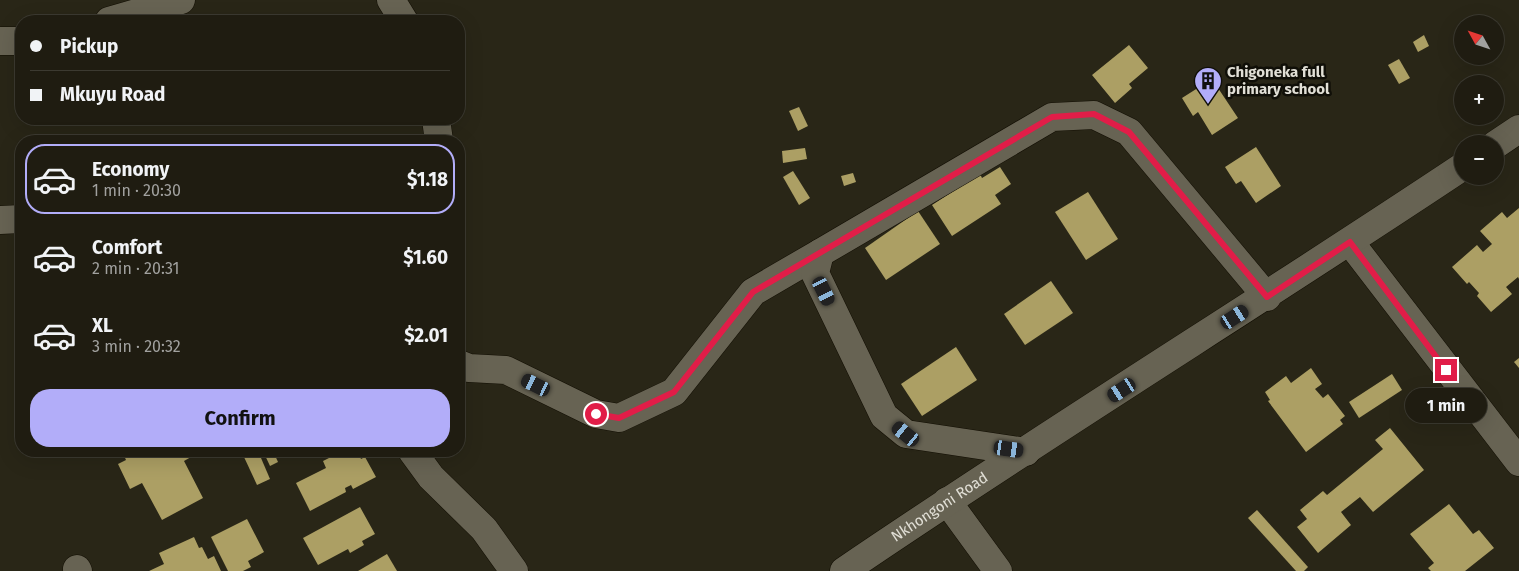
<!DOCTYPE html>
<html lang="en">
<head>
<meta charset="utf-8">
<style>
	body { margin:0; font-family:"Fira Sans",sans-serif; background:#27251a; color:#f1f3f6; height:100vh; display:flex; flex-direction:column; font-size:19px; white-space:nowrap }
	* { box-sizing:border-box; margin:0 }
	p { font-size:16px; color:#a1a19f }
	.icon { flex:none; width:28px; height:28px; fill:none; stroke:currentColor; stroke-width:2; stroke-linecap:round; stroke-linejoin:round }
	.map { position:relative; flex:1; overflow:hidden }
	.panel { position:absolute; left:15px; top:135px; width:450px; height:322px; display:flex; flex-direction:column; background:#1f1c11; border-radius:20px; box-shadow:0 5px 20px #0002,0 0 0 1px #3c3a31 }
	.panel>* { flex:none }
	.banner { position:absolute; left:15px; top:15px; width:450px; height:110px; border-radius:20px; box-shadow:0 5px 20px #0002,0 0 0 1px #3c3a31; display:grid; align-content:center; height:110px; padding:0 15px; background:#1f1c11 }
	.needle { width:32px; rotate:310deg }
	.controls { position:absolute; left:1454px; top:15px; display:grid; gap:10px }
	.controls a { display:grid; place-items:center; width:50px; height:50px; border-radius:50%; background:#1f1c11; box-shadow:0 5px 20px #0002,0 0 0 1px #3c3a31; font-size:25px }
	.end { position:absolute; width:22px; height:22px; margin:-11px; border:6px solid #e11d48; background:#fff; box-shadow:0 0 0 2px #fff }
	.from { border-radius:50% }
	.bubble { position:absolute; height:35px; border-radius:18px; background:#1f1c11; box-shadow:0 5px 20px #0002,0 0 0 1px #3c3a31; font-size:16px; font-weight:700; line-height:35px; text-align:center }
	.car { position:absolute; width:15px; height:30px; margin:-15px -8px; border-radius:6px; box-shadow:0 0 4px 1px #0007; background:linear-gradient(#222 24%,#8ab4d8 0 40%,#222 0 76%,#8ab4d8 0 86%,#222 0) }
	.banner b { display:flex; align-items:center; gap:18px; height:48px; font-size:19px }
	.banner b+b { border-top:1px solid #3c3a31 }
	.banner i { width:12px; height:12px; background:#f1f3f6 }
	ul { padding:9px 0 0; list-style:none }
	li { display:flex; align-items:center; gap:15px; height:70px; margin:0 10px 8px; padding:0 5px; border:2px solid transparent; border-radius:20px }
	li div { flex:1 }
	li b { display:block; font-size:19px }
	li em { font-style:normal; font-weight:700 }
	li.active { border-color:#b2adf9 }
	li>.icon { width:45px; height:45px; stroke-width:1.5 }
	.primary-button { display:flex; gap:10px; margin-top:auto; padding:10px 15px }
	.primary-button a { flex:1; height:58px; border-radius:20px; background:#b2adf9; color:#111; font-size:20px; font-weight:700; line-height:58px; text-align:center }
	.map>svg:first-child { display:block }
</style>
</head>
<body>
<div class="map">
<svg width="1519" height="571" viewBox="0 0 1519 571">
	<rect width="100%" height="100%" fill="#292617"/>
	<g fill="#ac9f64">
		<path d="M1424,35l5,11 -11,6 -5,-10z"/>
		<path d="M1129,45l19,23 -19,16 3,4 -17,15 -23,-28z"/>
		<path d="M1399,59l11,19 -11,6 -11,-19z"/>
		<path d="M1212,79l26,39 -26,17 -14,-23 -5,4 -11,-18z"/>
		<path d="M799,107l9,19 -10,5 -9,-20z"/>
		<path d="M1256,147l25,39 -25,17 -15,-22 -5,3 -11,-17z"/>
		<path d="M805,148l2,11 -24,4 -1,-12z"/>
		<path d="M1000,167l11,17 -16,11 6,9 -49,32 -20,-31 48,-31 2,4z"/>
		<path d="M793,171l17,27 -11,7 -16,-28z"/>
		<path d="M853,173l3,9 -12,4 -3,-10z"/>
		<path d="M1088,192l30,47 -32,21 -31,-48z"/>
		<path d="M1519,208v71l-1,-2 -12,10 6,7 -21,18 -14,-16 2,-3 -10,-11 -2,2 -15,-17 25,-22 6,7 9,-8 -12,-13 22,-19 5,6z"/>
		<path d="M918,211l22,33 -54,36 -21,-32z"/>
		<path d="M1051,281l22,32 -48,32 -21,-31z"/>
		<path d="M956,347l21,33 -55,36 -21,-32z"/>
		<path d="M1519,358v10l-5,-6z"/>
		<path d="M1311,368l11,16 -7,5 8,9 5,-4 17,22 -5,4 3,4 -37,28 -38,-51 2,-1 -5,-8 21,-16 5,7z"/>
		<path d="M1392,374l10,16 -43,28 -10,-16z"/>
		<path d="M1390,428l34,42 -51,42 -13,-15 -19,15 10,13 -33,28 -21,-26 10,-8 -7,-9 23,-19 4,4 56,-46 -8,-9z"/>
		<path d="M122,451h66l3,6 -7,4 19,37 -41,22 -20,-37 -12,6 -12,-25 8,-4z"/>
		<path d="M258,451l12,28 -13,6 -13,-28z"/>
		<path d="M263,451h10l5,11 -8,4z"/>
		<path d="M343,451h5l3,5 7,-4 3,7 4,-2 11,20 -23,12 -2,-4 -6,3 1,4 -36,19 -14,-28 30,-15 -3,-7z"/>
		<path d="M1449,504l24,30 6,-4 15,18 -29,23h-34l-3,-3 6,-5 -24,-29z"/>
		<path d="M360,507l15,27 -13,7 2,4 -14,8 -2,-4 -30,16 -15,-27z"/>
		<path d="M1257,510l51,57 -4,4h-8l-48,-53z"/>
		<path d="M247,519l17,33 -16,9 3,6 -8,4h-15l-17,-34z"/>
		<path d="M194,537l5,11 3,-1 6,12 6,-3 7,15h-72l15,-7 -5,-11z"/>
		<path d="M387,554l10,17h-39z"/>
	</g>
	<g fill="none" stroke-linecap="round" stroke-linejoin="round">
		<defs>
			<g id="minor">
				<path d="M391,0l13,21"/>
				<path d="M109,21l72,-21"/>
				<path d="M0,41h21"/>
				<path d="M436,119l3,22"/>
				<path d="M1495,145l24,-16"/>
				<path d="M0,220l21,-1"/>
				<path d="M1350,242l169,220"/>
				<path d="M459,364l10,4 37,2 90,44 23,4 55,-26 79,-100 67,-39"/>
				<path d="M412,451l19,26 53,52 30,42"/>
				<path d="M1026,452l-120,-18 -22,-18 -69,-143 5,-20 232,-136 42,-2 35,17 138,165"/>
				<path d="M947,501l51,70"/>
				<path d="M77,569l1,2"/>
				<path id="s1" d="M844,571c204,-139 414,-268 618,-404"/>
			</g>
		</defs>
		<use href="#minor" stroke="#120e03" stroke-width="29"/>
		<use href="#minor" stroke="#676353" stroke-width="28"/>
	</g>
	<g fill="none" stroke-linecap="round" stroke-linejoin="round">
		<path stroke="#e11d48" stroke-width="6" d="M596,414l23,4 55,-26 79,-100 299,-175 42,-3 35,18 138,165 83,-55 96,128"/>
	</g>
	<defs>
		<symbol id="building-pin" viewBox="-11 -11 22 30"><path d="M0 17L-7.5 6A9.5 9.5 0 1 1 7.5 6Z" fill="#b2adf9" stroke="#100f08"/><path d="M-4-6H4V6H1V3H-1V6H-4ZM-2.5-4.3h1.7v1.8h-1.7ZM.8-4.3h1.7v1.8H.8ZM-2.5-1h1.7V.8h-1.7ZM.8-1h1.7V.8H.8Z" fill="#111"/></symbol>
	</defs>
	<g fill-rule="evenodd">
		<use href="#building-pin" x="1192" y="65" width="32" height="43"/>
	</g>
	<g text-anchor="middle" dominant-baseline="central" stroke-width="5" stroke-linejoin="round" paint-order="stroke">
		<g font-size="15" font-weight="bold" fill="#e1dfd6" stroke="#100f08" text-anchor="start">
			<text x="1227" y="72">Chigoneka full<tspan x="1227" dy="17">primary school</tspan></text>
		</g>
		<g font-size="15" fill="#e1dfd6" stroke="#100f08">
			<text stroke="none"><textPath href="#s1" startOffset="115">Nkhongoni Road</textPath></text>
		</g>
	</g>
</svg>
<div class="controls">
<a><svg class="needle" viewBox="-14 -14 28 28"><path d="M0-13l5 13h-10z" fill="#e53935"/><path d="M0 13l5-13h-10z" fill="#a1a19f"/></svg></a>
<a>+</a>
<a>−</a>
</div>
<i class="end from" style="left:596px;top:414px"></i>
<i class="end" style="left:1446px;top:370px"></i>
<div class="bubble" style="left:1405px;top:388px;width:82px">1 min</div>
<i class="car" style="left:824px;top:291px;rotate:154deg"></i>
<i class="car" style="left:1235px;top:317px;rotate:57deg"></i>
<i class="car" style="left:536px;top:385px;rotate:296deg"></i>
<i class="car" style="left:1122px;top:390px;rotate:237deg"></i>
<i class="car" style="left:906px;top:434px;rotate:309deg"></i>
<i class="car" style="left:1009px;top:449px;rotate:98deg"></i>
<div class="banner">
<b><i class="from"></i>Pickup</b>
<b><i></i>Mkuyu Road</b>
</div>
<section class="panel">
<ul>
<li class="active"><svg class="icon" aria-label="car" viewBox="0 0 24 24"><path d="M5 17H2v-5l4-1 3-4h7l3 4 3 1v5h-3M9 17h6M6 11h13"/><circle cx="7" cy="17" r="2"/><circle cx="17" cy="17" r="2"/></svg><div><b>Economy</b><p>1 min · 20:30</p></div><em>$1.18</em></li>
<li><svg class="icon" aria-label="car" viewBox="0 0 24 24"><path d="M5 17H2v-5l4-1 3-4h7l3 4 3 1v5h-3M9 17h6M6 11h13"/><circle cx="7" cy="17" r="2"/><circle cx="17" cy="17" r="2"/></svg><div><b>Comfort</b><p>2 min · 20:31</p></div><em>$1.60</em></li>
<li><svg class="icon" aria-label="car" viewBox="0 0 24 24"><path d="M5 17H2v-5l4-1 3-4h7l3 4 3 1v5h-3M9 17h6M6 11h13"/><circle cx="7" cy="17" r="2"/><circle cx="17" cy="17" r="2"/></svg><div><b>XL</b><p>3 min · 20:32</p></div><em>$2.01</em></li>
</ul>
<div class="primary-button"><a>Confirm</a></div>
</section>
</div>
</body>
</html>
